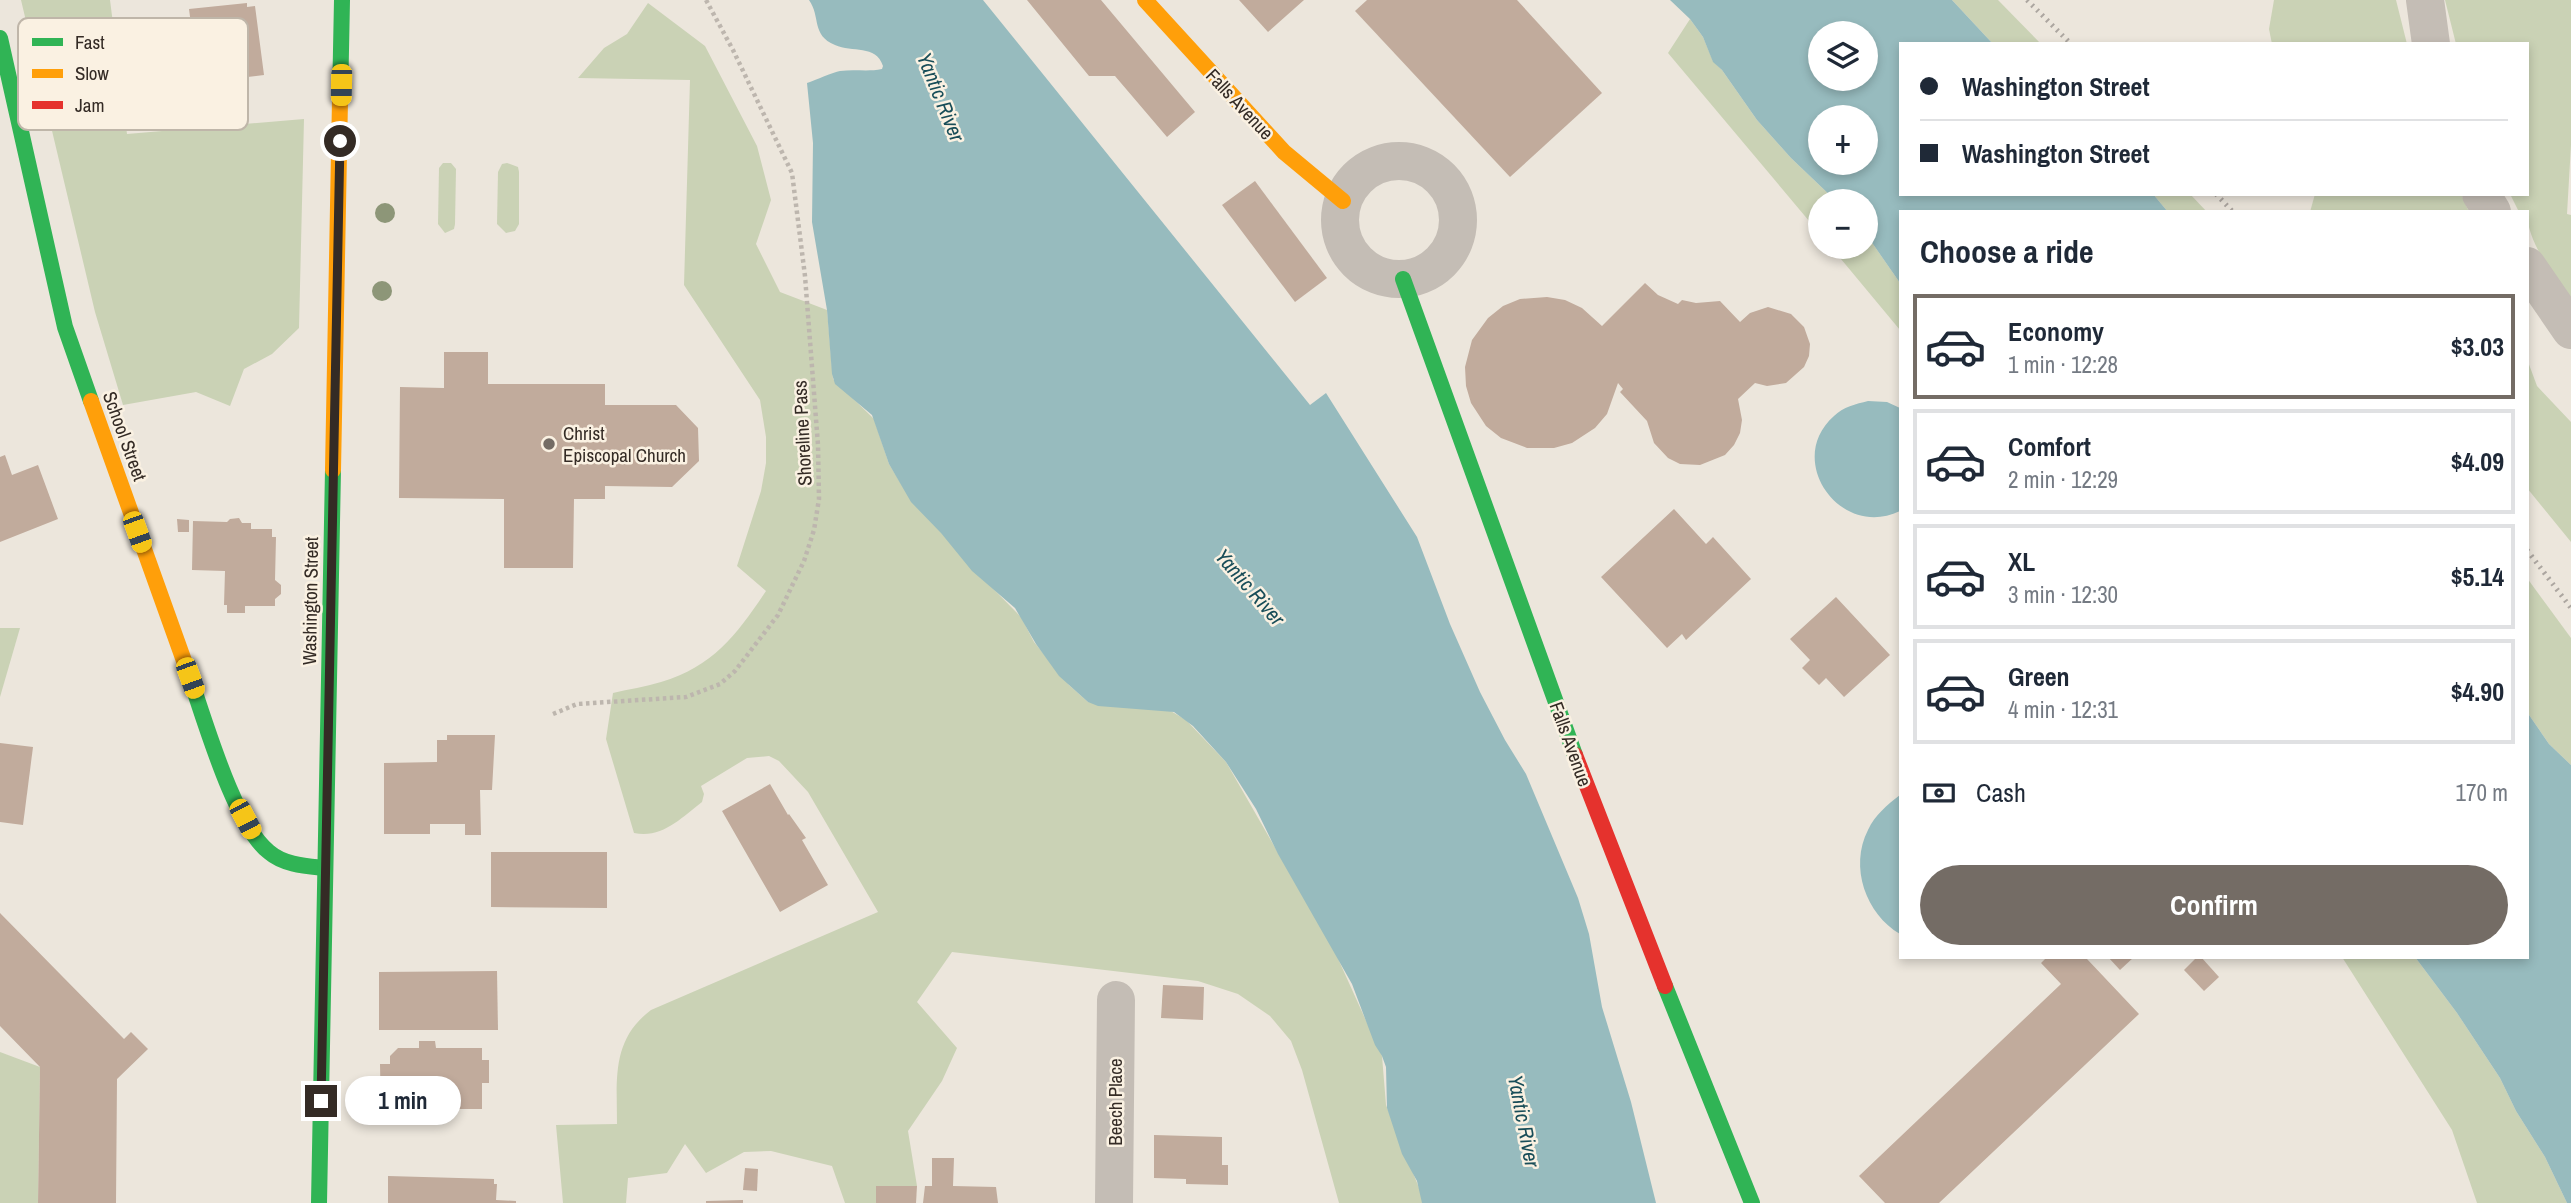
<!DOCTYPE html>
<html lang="en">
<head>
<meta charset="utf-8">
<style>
	body { margin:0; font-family:"Archivo Narrow",sans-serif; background:#f2f2f3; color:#1f2937; height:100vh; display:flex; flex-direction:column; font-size:26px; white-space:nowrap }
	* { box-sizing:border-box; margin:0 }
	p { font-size:23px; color:#747a83 }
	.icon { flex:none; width:38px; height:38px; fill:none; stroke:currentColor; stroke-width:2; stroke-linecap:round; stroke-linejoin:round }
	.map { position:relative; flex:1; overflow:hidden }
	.panel { position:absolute; left:1899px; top:210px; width:630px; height:749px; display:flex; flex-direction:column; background:#fff; border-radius:0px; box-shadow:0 4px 10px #0003 }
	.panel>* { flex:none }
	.hud { position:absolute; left:1899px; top:42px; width:630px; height:154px; border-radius:0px; box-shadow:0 4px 10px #0003; display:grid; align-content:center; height:154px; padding:0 21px; background:#fff }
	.controls { position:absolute; left:1808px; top:21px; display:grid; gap:14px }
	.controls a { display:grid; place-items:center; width:70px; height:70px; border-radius:50%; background:#fff; box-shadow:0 4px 10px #0003; font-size:35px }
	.end { position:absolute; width:32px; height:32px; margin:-16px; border:9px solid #342b25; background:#fff; box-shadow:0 0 0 4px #fff }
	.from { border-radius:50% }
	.bubble { position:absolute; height:49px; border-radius:24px; background:#fff; box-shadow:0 4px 10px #0003; font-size:23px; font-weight:800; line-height:49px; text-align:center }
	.car { position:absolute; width:21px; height:42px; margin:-21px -10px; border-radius:9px; box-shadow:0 0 5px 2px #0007; background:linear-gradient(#f5c518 24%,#345 0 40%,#f5c518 0 76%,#345 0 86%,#f5c518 0) }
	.hud b { display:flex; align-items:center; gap:24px; height:66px; font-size:26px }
	.hud b+b { border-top:2px solid #e0e1e3 }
	.hud i { width:18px; height:18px; background:#1f2937 }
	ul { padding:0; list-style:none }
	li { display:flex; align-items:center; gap:21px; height:105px; margin:0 14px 10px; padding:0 7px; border:4px solid #e0e1e3; border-radius:0px }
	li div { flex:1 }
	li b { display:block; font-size:26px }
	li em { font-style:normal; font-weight:800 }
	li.selected { border-color:#746c65 }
	li>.icon { width:63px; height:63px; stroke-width:1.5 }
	h2 { padding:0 21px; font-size:32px; line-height:84px }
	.pay { display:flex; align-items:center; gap:18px; height:77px; padding:0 21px; font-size:26px }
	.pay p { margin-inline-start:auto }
	.cta { display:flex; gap:14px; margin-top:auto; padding:14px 21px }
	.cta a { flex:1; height:80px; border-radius:42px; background:#746c65; color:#fff; font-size:28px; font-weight:800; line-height:80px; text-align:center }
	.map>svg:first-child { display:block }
</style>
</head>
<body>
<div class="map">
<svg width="2571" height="1203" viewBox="0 0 2571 1203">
	<rect width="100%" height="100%" fill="#ece6dc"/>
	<g fill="#cad2b5">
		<path d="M21,0h89l17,134 177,-15 -5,209 -27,26 -28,15 -14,37 -34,-14 -73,13 -28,-93z"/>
		<path d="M1952,0h46l43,44h-48z"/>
		<path d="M2274,0h122l11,44h-135l-3,-15z"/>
		<path d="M2445,0h126v145l-4,69 4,1v86c-17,-26 -44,-58 -44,-89h-8l-9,-18h17v-150h-71z"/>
		<path d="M648,3l57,43 52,100 14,54 -15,44 24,48 47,18 6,69 41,40 15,45 14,23 58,69 60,61 13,25 35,43 19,17 81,8 17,10 40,42 109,190 47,104 4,49 39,98h-86l-37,-133 -11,-29 -21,-25 -32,-22 -40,-13 -246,-29 -35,50 40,46 -15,33 -34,50 9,55h-40l-1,17h-31l-13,-37 -61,-15 -27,1 -38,21 -21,-29 -18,29 -39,5 -2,25h-63l-7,-78 61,-1c0,-44 -6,-84 34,-114l227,-98 -70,-120 -29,-31 -10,-5 -22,2 -46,28 3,8 -2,8c-21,16 -40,37 -68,31l-28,-94 7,-46c16,-4 32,-6 48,-11 53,-16 76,-48 105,-91l-29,-25 24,-75 5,-28v-26l-6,-37 -76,-115 6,-205 -112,-2 26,-30 23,-14z"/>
		<path d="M1690,19l13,18 10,24 9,9 35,50 34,38 45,43h-16v33l-152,-181z"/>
		<path d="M443,163h8l5,6 -1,55 -1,5 -9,4 -7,-9 1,-56z"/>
		<path d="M507,163l11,4 1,5v52l-4,7 -9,2 -9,-9 1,-52 4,-8z"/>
		<path d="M2153,194h37l17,18h-39z"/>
		<path d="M2315,194h146l8,18h-159z"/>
		<path d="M1866,234l34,49v47l-69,-83h35z"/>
		<path d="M2527,359l10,27 34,36v120l-44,-54z"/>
		<path d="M2527,578l44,60v127l-22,-21 -22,-32z"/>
		<path d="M0,628h20l-20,69z"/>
		<path d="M2342,957h73l42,56 43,65 16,33 29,46 22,46h-90l-25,-73z"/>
		<path d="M0,1052l40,15 -2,136h-38z"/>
	</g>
	<g fill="#97bbbe" fill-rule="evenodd">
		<path d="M809,0h174l327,405 16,-12 91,144 33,87 30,68 25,48 21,34 52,124 11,36 13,73 29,95 25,101h-234l-5,-22 -15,-27 -15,-46 -1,-41 -4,-11 -7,-11 -23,-61 -74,-130 -22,-45 -30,-47 -33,-36 -19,-14 -76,-6 -10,-4 -29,-26 -23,-32 -21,-36 -43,-37 -31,-38 -30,-31 -22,-38 -17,-49 -37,-31 -3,-10 -5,-64 -15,-88 1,-79 -6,-60c9,-3 26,-11 33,-12 15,-2 28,1 42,-2l1,-3c-7,-22 -31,-13 -48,-21 -24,-10 -14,-28 -26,-45z"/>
		<path d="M1670,0h282l41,44h-93v150h253l15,18h-268v71l-34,-49v-33h-30l-45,-43 -34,-38 -35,-50 -9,-8 -10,-25 -13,-18zM1820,33h46v46h-46zM1866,117v46h-46v-46z"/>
		<path d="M1868,401l19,1 13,6v103c-60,29 -116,-51 -66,-95 9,-9 22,-12 34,-15z"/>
		<path d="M2527,712l22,32 22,21v438h-4l-22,-46 -29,-46 -16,-33 -43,-65 -42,-56h112z"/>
		<path d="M1900,795v139c-34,-20 -51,-67 -32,-104 7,-15 19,-25 32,-35z"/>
	</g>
	<g fill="#c1ab9c">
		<path d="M1027,0h74l94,112 -28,25 -52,-61h-26z"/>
		<path d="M1239,0h65l-36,32z"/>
		<path d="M1367,0h150l85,93 -92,84 -155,-166z"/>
		<path d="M247,3v4l8,-1 9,69 -42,5 1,9 -52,5 -3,-36 27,-3 -6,-46z"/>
		<path d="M1255,181l72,97 -32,24 -73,-97z"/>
		<path d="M1645,283l13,12 20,9 4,-4 14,3 24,-2 20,21 10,-9 18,-6 23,7 13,13 6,17 -1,12 -5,11 -18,16 -19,3 -12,-3 -17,16 4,21 -2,13 -6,12 -9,10 -25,10 -20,-1 -12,-6 -14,-15 -7,-22 -27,-29 3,-3 -5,-6 -11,31 -12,14 -23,15 -18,5h-27l-26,-10 -15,-12 -15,-23 -5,-17 -1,-19 7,-27 16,-22 15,-12 17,-7 27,-2 18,3 17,8 20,18z"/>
		<path d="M444,352h44v32h117v21h71l22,23 1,33 -27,26 -67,-1v13h-31l-1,69h-69v-69l-105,-1 1,-111 44,1z"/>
		<path d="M5,455l7,20 26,-10 20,54 -58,23v-85z"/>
		<path d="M1674,509l32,35 7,-7 38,42 -65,61 -4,-6 -15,14 -66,-71z"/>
		<path d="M239,518l3,5h9v6h21v8h4l-1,43 6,5v9l-6,5v7h-30v7h-18v-8h-3l1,-34 -33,-1 1,-49 34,1 3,-3z"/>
		<path d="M177,519l12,1v12h-11z"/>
		<path d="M1836,597l54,58 -46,42 -18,-19 -7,7 -17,-17 8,-8 -20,-21z"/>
		<path d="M447,735h48l-3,55h-12l1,45h-16v-11h-35v10h-46v-71l53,-1v-22h10z"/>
		<path d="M0,743l33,4 -10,78 -23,-3z"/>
		<path d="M770,784l18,31 1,-1 17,24 -4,2 26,45 -48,27 -58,-101z"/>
		<path d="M491,852h116v56l-116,-1z"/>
		<path d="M0,913l124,126 7,-7 17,17 -31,30 -1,124h-78l2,-136 -40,-41z"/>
		<path d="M2047,957h42l-2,2 52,55 -200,189h-54l-26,-27 202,-192 -20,-21z"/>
		<path d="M2108,957h26l-14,13z"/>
		<path d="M2197,957h4l18,20 -15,14 -20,-21z"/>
		<path d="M497,971l1,59h-119v-58z"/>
		<path d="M1163,985l41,2 -1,33 -42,-2z"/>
		<path d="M419,1041h16l1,7h46v12h7v23h-7v26h-27v7h-35v5h-11v-5h-28l-1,-52h10v-8l8,-8h21z"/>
		<path d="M1154,1135l68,2v28h6v20l-42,-1v-5l-32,-1z"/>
		<path d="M932,1158h22l-1,28 43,1 2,16h-75l2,-17h7z"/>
		<path d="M745,1168l13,1 -1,22 -14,-1z"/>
		<path d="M388,1176l106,3v5h3l-1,16 20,1v2h-128z"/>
		<path d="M876,1186h41l-1,17h-40z"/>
		<path d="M743,1200v3h-37v-2z"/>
	</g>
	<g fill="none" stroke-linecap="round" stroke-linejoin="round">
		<path stroke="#bdb6ae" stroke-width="4.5" stroke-dasharray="3.5 3.5" stroke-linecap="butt" d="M553,714l24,-10 109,-7 34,-13 15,-13 43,-56 26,-54 10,-31 5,-31 -1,-54 -13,-169 -13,-103 -59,-123 -27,-50"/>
		<g stroke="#c4bdb5" stroke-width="38">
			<path d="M2425,0l6,44"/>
			<circle cx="1399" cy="220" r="59"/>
			<path d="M2481,194l11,18"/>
			<path d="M2527,266l44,64"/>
			<path d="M1114,1203l2,-203"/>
		</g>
		<g stroke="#30b455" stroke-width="16">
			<path d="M0,38l65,289 26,74"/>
			<path d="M340,100l2,-100"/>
			<path d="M1403,279l172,476"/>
			<path d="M188,672c16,45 46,153 81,180 15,13 37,14 56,16"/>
			<path d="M1665,986l87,217"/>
			<path d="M319,1203l14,-733"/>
		</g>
		<g stroke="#ff9f0a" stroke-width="16">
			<path d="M1145,0l139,152 59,49"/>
			<path d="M91,401l97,271"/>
			<path d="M333,470l7,-370"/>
		</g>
		<path stroke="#e5322d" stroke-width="16" d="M1575,755l90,231"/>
		<g stroke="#aca6a0" stroke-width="5" stroke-dasharray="2 5" stroke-linecap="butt">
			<path d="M2027,0l44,44"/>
			<path d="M2216,194l17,18"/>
			<path d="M2527,550l44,58"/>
		</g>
	</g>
	<g fill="#8d9678">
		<circle cx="385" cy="213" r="10"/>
		<circle cx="382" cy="291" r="10"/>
	</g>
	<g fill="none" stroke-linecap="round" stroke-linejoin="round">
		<path stroke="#342b25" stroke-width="9" d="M321,1101l19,-960"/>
	</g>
	<circle fill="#746c65" stroke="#faf1e2" stroke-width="2.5" cx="549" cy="444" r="7"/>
	<g text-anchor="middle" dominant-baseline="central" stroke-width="5" stroke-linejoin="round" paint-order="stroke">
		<g font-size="19" fill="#342b25" stroke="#faf1e2">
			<text transform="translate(1240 104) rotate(47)">Falls Avenue</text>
			<text transform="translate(802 433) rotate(-93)">Shoreline Pass</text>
			<text transform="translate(125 436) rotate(70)">School Street</text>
			<text transform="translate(310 601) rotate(-89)">Washington Street</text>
			<text transform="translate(1571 744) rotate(70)">Falls Avenue</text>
			<text transform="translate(1115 1102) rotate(-90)">Beech Place</text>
		</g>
		<g font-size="19" fill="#342b25" stroke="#faf1e2" text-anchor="start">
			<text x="563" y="433">Christ<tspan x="563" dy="22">Episcopal Church</tspan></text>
		</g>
		<g font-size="21" font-style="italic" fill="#184d58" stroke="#faf1e2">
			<text transform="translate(941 97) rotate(68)">Yantic River</text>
			<text transform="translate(1250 587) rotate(49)">Yantic River</text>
			<text transform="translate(1524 1121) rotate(79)">Yantic River</text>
		</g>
	</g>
	<rect x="18" y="18" width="230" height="112" rx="10" fill="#faf1e2" stroke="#bfb6a9" stroke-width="2"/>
	<rect x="32" y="38" width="31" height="8" fill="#30b455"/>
	<rect x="32" y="69" width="31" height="9" fill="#ff9f0a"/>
	<rect x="32" y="101" width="31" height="8" fill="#e5322d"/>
	<g font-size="19" fill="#342b25">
		<text x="75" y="49">Fast</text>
		<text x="75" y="80">Slow</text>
		<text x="75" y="112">Jam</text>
	</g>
</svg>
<div class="controls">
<a><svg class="icon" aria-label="layers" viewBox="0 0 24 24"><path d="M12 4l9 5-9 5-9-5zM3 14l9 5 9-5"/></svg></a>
<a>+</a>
<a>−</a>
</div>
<i class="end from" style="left:340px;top:141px"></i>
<i class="end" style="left:321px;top:1101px"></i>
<div class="bubble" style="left:345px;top:1076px;width:116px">1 min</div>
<i class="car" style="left:341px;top:85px;rotate:181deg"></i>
<i class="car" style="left:137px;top:532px;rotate:160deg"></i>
<i class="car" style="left:190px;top:678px;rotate:160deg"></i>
<i class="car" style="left:245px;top:819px;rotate:152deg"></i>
<div class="hud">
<b><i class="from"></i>Washington Street</b>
<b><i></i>Washington Street</b>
</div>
<section class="panel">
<h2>Choose a ride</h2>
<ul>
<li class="selected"><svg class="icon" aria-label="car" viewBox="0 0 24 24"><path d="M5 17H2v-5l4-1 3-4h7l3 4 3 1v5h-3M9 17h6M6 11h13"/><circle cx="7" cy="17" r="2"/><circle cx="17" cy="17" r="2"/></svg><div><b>Economy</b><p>1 min · 12:28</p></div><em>$3.03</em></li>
<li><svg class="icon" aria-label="car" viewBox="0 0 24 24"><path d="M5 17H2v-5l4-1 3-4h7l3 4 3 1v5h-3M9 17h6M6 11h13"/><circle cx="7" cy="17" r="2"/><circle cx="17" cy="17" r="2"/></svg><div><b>Comfort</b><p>2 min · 12:29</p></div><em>$4.09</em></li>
<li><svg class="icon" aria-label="car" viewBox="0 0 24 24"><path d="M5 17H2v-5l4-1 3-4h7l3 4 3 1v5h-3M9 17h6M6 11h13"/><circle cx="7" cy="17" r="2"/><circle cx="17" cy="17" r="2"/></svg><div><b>XL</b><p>3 min · 12:30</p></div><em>$5.14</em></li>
<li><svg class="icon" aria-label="car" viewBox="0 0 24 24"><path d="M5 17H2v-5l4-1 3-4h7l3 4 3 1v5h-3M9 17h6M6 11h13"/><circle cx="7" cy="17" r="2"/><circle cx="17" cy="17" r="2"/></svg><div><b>Green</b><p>4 min · 12:31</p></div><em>$4.90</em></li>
</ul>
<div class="pay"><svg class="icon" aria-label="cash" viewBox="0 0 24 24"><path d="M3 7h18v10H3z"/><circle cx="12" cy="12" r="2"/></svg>Cash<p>170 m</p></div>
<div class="cta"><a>Confirm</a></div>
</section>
</div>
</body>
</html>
